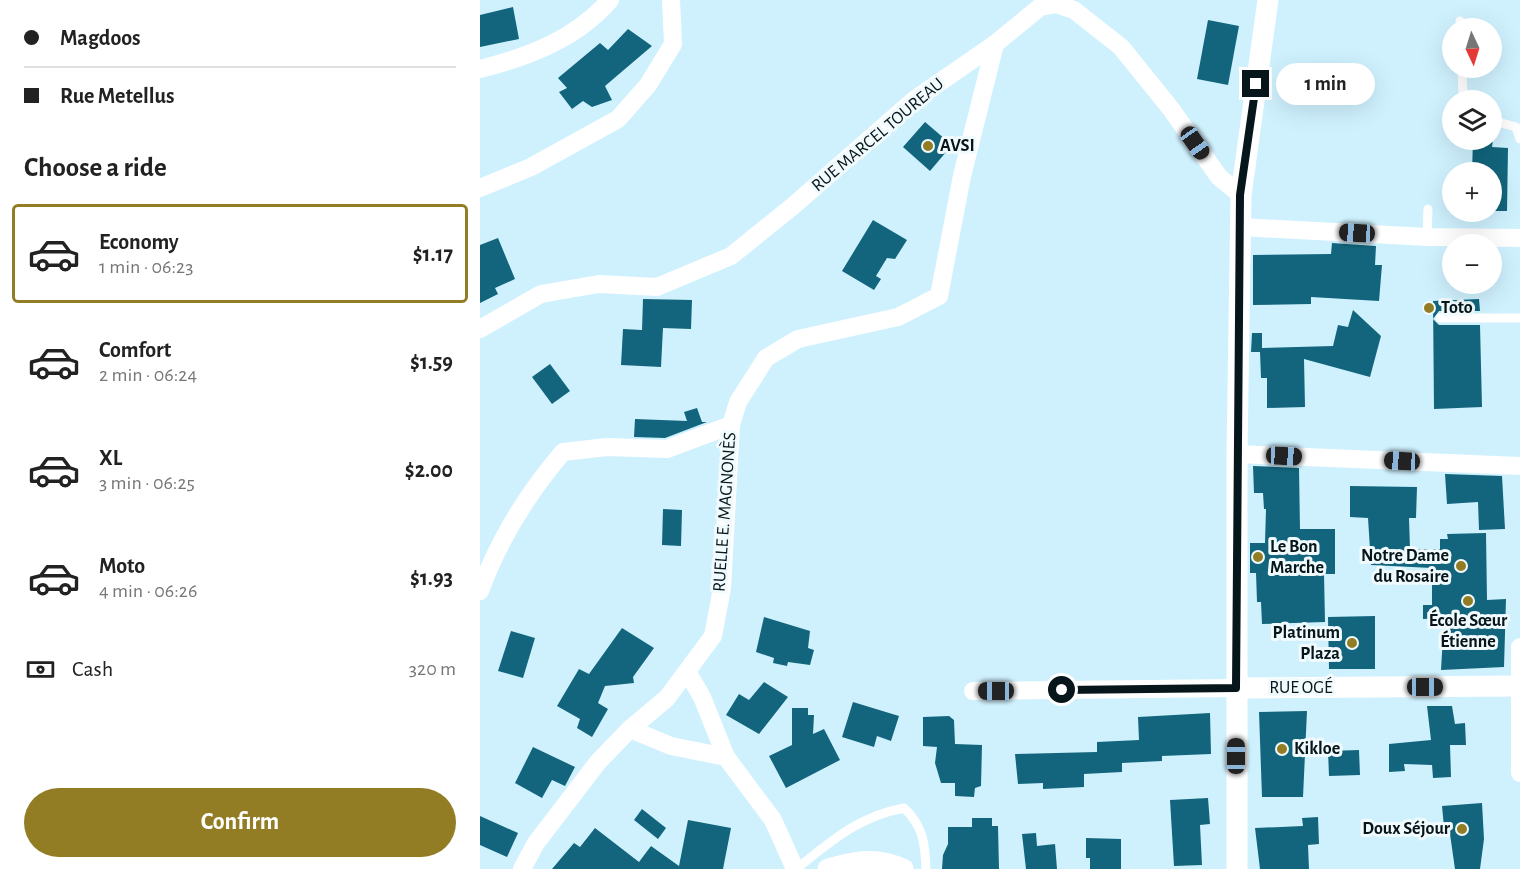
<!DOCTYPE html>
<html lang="en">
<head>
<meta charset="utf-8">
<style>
	body { margin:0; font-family:"Alegreya Sans",sans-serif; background:#f2f2f2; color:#222; height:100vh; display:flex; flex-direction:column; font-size:22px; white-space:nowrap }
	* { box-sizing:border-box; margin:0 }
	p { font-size:20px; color:#767676 }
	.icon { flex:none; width:33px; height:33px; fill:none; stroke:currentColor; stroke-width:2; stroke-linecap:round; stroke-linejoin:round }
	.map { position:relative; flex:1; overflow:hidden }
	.drawer { display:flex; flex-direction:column; background:#fff; width:480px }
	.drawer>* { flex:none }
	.top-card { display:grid; align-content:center; height:132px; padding:0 24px; background:#fff }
	.needle { width:39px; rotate:176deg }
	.fabs { position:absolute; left:962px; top:18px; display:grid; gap:12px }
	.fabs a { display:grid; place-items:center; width:60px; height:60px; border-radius:50%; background:#fff; box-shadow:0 6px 24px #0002; font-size:30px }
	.end { position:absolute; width:27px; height:27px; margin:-14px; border:8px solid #06161b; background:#fff; box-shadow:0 0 0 3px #fff }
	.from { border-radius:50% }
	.bubble { position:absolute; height:42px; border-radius:21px; background:#fff; box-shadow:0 6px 24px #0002; font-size:20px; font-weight:700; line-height:42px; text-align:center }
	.car { position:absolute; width:18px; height:36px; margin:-18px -9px; border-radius:8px; box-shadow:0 0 4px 2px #0007; background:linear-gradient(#222 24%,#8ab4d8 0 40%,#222 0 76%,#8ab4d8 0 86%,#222 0) }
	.top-card b { display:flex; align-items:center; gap:21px; height:57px; font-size:22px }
	.top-card b+b { border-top:2px solid #e0e0e0 }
	.top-card i { width:15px; height:15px; background:#222 }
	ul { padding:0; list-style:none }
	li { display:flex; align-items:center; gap:18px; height:99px; margin:0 12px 9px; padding:0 12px; border:3px solid transparent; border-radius:6px }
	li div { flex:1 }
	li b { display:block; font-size:22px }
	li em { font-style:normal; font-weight:700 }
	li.selected { border-color:#927d24 }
	li>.icon { width:54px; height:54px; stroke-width:1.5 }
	h2 { padding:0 24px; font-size:27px; line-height:72px }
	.pay { display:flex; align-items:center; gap:15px; height:66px; padding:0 24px; font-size:22px }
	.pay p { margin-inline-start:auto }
	.button { display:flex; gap:12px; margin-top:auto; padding:12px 24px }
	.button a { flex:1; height:69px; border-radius:36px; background:#927d24; color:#fff; font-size:24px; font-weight:700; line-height:69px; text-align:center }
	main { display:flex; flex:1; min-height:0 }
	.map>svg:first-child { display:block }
</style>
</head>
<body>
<main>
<section class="drawer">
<div class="top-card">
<b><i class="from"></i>Magdoos</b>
<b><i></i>Rue Metellus</b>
</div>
<h2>Choose a ride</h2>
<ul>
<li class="selected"><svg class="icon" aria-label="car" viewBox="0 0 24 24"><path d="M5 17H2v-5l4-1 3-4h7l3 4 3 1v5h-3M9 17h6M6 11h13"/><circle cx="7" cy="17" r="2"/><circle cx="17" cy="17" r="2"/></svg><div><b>Economy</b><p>1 min · 06:23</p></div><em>$1.17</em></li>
<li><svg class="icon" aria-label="car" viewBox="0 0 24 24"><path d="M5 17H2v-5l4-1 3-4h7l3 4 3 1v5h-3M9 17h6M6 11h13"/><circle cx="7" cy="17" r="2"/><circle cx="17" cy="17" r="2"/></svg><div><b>Comfort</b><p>2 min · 06:24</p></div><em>$1.59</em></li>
<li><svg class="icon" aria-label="car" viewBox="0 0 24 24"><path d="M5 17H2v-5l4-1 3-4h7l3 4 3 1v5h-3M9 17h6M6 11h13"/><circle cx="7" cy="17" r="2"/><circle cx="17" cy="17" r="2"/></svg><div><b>XL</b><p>3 min · 06:25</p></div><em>$2.00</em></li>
<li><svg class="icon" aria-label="car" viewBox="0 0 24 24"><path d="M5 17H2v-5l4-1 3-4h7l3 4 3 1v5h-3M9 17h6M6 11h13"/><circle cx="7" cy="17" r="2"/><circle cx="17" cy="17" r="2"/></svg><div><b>Moto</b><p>4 min · 06:26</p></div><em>$1.93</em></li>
</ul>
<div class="pay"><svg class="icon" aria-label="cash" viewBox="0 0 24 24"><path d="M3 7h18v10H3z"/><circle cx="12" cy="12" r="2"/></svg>Cash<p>320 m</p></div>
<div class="button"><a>Confirm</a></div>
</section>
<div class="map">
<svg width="1040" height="869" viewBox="0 0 1040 869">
	<rect width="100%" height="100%" fill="#cff1fe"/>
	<g fill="#12657c">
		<path d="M33,7l6,32 -39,8v-32z"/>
		<path d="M728,20l31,6 -11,59 -31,-6z"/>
		<path d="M148,29l24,17 -47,40 7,14 -20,7 -9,-6 -11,8 -13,-17 8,-4 -9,-10 42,-35 8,7z"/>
		<path d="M445,122l27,23 -22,26 -27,-24z"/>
		<path d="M993,140h20l-1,7 16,1 -1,63h-16v-39h-19z"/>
		<path d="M393,220l34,20 -12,19 -8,-1 -11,18 5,3 -7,11 -32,-19z"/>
		<path d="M18,238l17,41 -20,9 3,6 -18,9v-58z"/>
		<path d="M852,243l44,3 -1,19h7l-3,36 -68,-4v7l-58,1v-50l78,-1z"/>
		<path d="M163,299l49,1 -1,29 -28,-1 -2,39 -40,-2 2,-36 19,1z"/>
		<path d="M999,299l1,12h-41l-6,8 6,6h41l2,82 -48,2 -1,-108z"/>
		<path d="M873,310l28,26 -11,41 -66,-18 1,48 -38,1v-30h-6l-1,-26h-9l1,-19h10v15l71,-2 5,-21 10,2z"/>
		<path d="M70,364l20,27 -18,13 -20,-27z"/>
		<path d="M217,408l5,14h5l-42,16 -31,-1 1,-18 52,2 -3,-9z"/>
		<path d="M773,466l46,2 1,61h35v45h-11l1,48 -63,2 -1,-22h-4l-1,-29h-6v-30h15l1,-34h-2l-1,-16h-9z"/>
		<path d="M965,474l57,2 3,53 -26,1 -1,-28 -31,2z"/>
		<path d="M870,486l67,1 -1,31h-7l1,31h30v-10h8l-1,-5 39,-1 1,67 19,-1 -2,68 -63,3 3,-52 -21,1v-14h9v-37l-61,-3 -3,-47 -18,-1z"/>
		<path d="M183,509l19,1 -1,36 -19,-1z"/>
		<path d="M895,616v53h-46l-1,-52z"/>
		<path d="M284,617l46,14 -2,17 6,2 -4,15 -22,-3 -1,4 -14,-3 1,-5 -18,-6z"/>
		<path d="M142,628l32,20 -21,29 1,6 -29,3 -7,17 10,6 -16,28 -15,-9 3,-9 -23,-13 22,-37 10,5z"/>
		<path d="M31,631l24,7 -12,40 -25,-7z"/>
		<path d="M284,682l24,15 -29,37 -33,-19 13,-21 10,6z"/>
		<path d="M373,702l46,14 -8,25 -14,-5 -3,11 -32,-10z"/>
		<path d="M947,706h25l3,18 10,-1 1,22h-16l1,32 -18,1 -1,-13 -28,-1 1,7 -16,1v-28l42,-4z"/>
		<path d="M312,708h16v7h6l-1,19 11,-5 16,31 -54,28 -17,-32 23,-11z"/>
		<path d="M827,711l-4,86h-41l-3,-85z"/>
		<path d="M730,713l1,41 -49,2v5l-40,2v9l-38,2v13l-41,2v-6l-25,1 -3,-30 82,-2v-10l42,-2 -1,-23z"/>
		<path d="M469,716l5,4 1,24 27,1 -1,41 -6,2 -1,9 -19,-1v-13h-14l-6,-20 2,-16 -14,-1v-29z"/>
		<path d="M53,747l42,20 -10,19 -13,-6 -10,18 -27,-15z"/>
		<path d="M879,750l1,25 -31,1 -1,-25z"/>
		<path d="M728,798l2,26 -10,1 2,40 -28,1 -4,-66z"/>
		<path d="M1002,803l2,36 -4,30h-25l-6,-42h-5l-2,-21z"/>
		<path d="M162,809l24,19 -8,11 -24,-19z"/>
		<path d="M0,816l38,17 -11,24 -27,-12z"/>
		<path d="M838,817l1,27 -11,1 1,24h-49l-5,-41 48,-2 -1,-8z"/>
		<path d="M492,818h20v8h6l1,43h-57l1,-14 5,-11v-17h24z"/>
		<path d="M208,820l43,8 -8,41h-171l22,-26 6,4 15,-19 44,34 12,-16 28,20z"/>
		<path d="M556,833l1,13 18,-2 2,25h-31l-4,-35z"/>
		<path d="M606,838l35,1v30h-31v-11h-4z"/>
	</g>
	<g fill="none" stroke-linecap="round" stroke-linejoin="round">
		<g stroke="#fff" stroke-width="9">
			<path d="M980,21l1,7"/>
			<path d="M982,68l1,28 5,4"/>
			<path d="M1011,120l25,7 4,12"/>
			<path d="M947,237l1,-28"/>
			<path d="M960,318h80"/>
			<path d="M316,869c36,-28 61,-52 108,-61 19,18 21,35 22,61"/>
		</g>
		<g stroke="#fff" stroke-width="18">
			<path d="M0,69c48,-12 96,-30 130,-69"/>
			<path d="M0,188l51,-21 87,-48 30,-34 25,-41 -2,-44"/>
			<path d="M760,227l187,10 93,1"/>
			<path d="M0,329l61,-35 58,-10 58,3 74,-31 62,-50 121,-106 81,-56 45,-37 16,-3 18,6 47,37 50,62 48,68 22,18"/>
			<path d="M757,454l283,12"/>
			<path d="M0,591c19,-52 48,-98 83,-139l44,-5 60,2 64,-24"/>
			<path d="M1040,647v126"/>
			<path d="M208,673l14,24 24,60 47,63 22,49"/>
			<path d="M493,691l263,-3"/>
			<path d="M150,729l41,17 55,11"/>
			<path d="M42,869l14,-26 62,-81 32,-33 37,-31 46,-62 9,-48 9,-163 7,-23 28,-44 32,-19 100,-22 41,-21 23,-120 33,-132"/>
		</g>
		<g stroke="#fff" stroke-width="21">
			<path d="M756,688l284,-2"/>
			<path d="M348,869c29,-8 47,-12 75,0"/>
			<path d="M757,869v-415l4,-259 27,-195"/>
		</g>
	</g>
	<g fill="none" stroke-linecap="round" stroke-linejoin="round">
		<path stroke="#06161b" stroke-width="8" d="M582,690l174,-2 4,-493 16,-111"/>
	</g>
	<g fill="#927d24" stroke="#f1fafd" stroke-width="2">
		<circle cx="448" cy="146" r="6"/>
		<circle cx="949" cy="308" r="6"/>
		<circle cx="778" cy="557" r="6"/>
		<circle cx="981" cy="566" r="6"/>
		<circle cx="988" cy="601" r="6"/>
		<circle cx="872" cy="643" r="6"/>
		<circle cx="802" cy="749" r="6"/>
		<circle cx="982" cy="829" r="6"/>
	</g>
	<g text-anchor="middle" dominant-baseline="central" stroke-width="6" stroke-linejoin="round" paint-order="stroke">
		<g font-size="18" fill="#06161b" stroke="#f1fafd">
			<text transform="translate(398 135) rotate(-40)">RUE MARCEL TOUREAU</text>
			<text transform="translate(245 512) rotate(-86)">RUELLE E. MAGNONÈS</text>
			<text x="821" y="688">RUE OGÉ</text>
		</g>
		<g font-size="18" font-weight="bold" fill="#06161b" stroke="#f1fafd" text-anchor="start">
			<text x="460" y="146">AVSI</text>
			<text x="961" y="308">Toto</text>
			<text x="790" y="547">Le Bon<tspan x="790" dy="21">Marche</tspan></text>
			<text x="969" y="556" text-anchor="end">Notre Dame<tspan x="969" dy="21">du Rosaire</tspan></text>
			<text x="988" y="621" text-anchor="middle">École Sœur<tspan x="988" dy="21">Étienne</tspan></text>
			<text x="860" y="633" text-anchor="end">Platinum<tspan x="860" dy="21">Plaza</tspan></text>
			<text x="814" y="749">Kikloe</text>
			<text x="970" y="829" text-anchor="end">Doux Séjour</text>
		</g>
	</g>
</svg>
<div class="fabs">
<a><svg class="needle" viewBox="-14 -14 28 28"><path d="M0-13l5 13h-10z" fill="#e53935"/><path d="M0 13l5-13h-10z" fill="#767676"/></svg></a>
<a><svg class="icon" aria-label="layers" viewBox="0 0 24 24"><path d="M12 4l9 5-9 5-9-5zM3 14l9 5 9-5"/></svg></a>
<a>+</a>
<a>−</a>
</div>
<i class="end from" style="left:582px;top:690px"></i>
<i class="end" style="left:776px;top:84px"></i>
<div class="bubble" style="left:796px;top:63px;width:99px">1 min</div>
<i class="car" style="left:715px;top:143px;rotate:145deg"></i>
<i class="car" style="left:877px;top:233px;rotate:273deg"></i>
<i class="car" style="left:804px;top:456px;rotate:93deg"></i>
<i class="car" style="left:922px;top:461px;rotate:273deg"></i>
<i class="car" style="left:945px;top:687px;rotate:90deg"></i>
<i class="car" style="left:516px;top:691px;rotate:270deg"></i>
<i class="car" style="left:756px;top:756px;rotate:0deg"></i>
</div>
</main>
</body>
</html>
